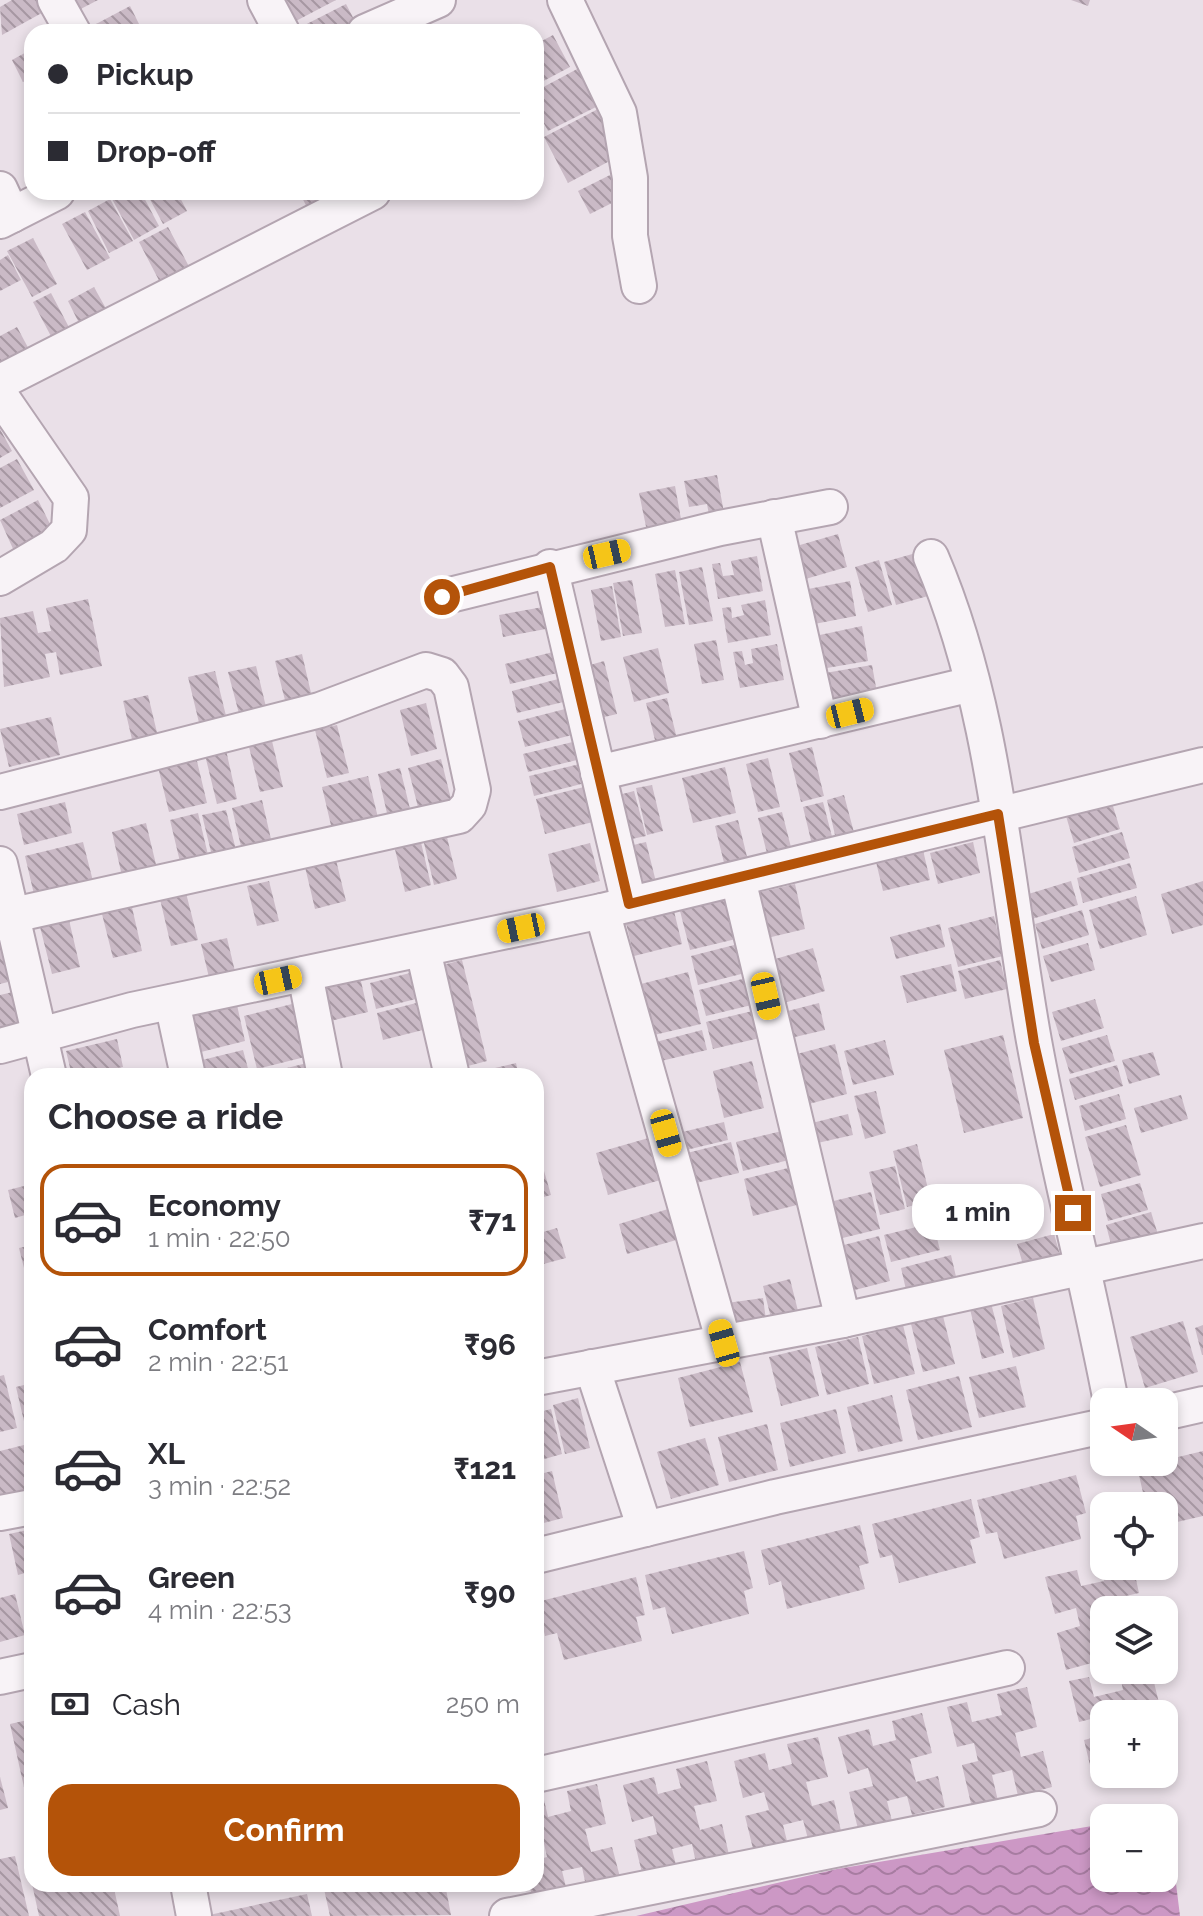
<!DOCTYPE html>
<html lang="en">
<head>
<meta charset="utf-8">
<style>
	body { margin:0; font-family:Raleway,sans-serif; background:#f7f7f7; color:#2b2b33; height:100vh; display:flex; flex-direction:column; font-size:30px; white-space:nowrap }
	* { box-sizing:border-box; margin:0 }
	p { font-size:26px; color:#7c7c81 }
	.icon { flex:none; width:44px; height:44px; fill:none; stroke:currentColor; stroke-width:2; stroke-linecap:round; stroke-linejoin:round }
	.map { position:relative; flex:1; overflow:hidden }
	.sheet { position:absolute; left:24px; top:1068px; width:520px; height:824px; display:flex; flex-direction:column; background:#fff; border-radius:24px; box-shadow:0 4px 12px #0003 }
	.sheet>* { flex:none }
	.top-card { position:absolute; left:24px; top:24px; width:520px; height:176px; border-radius:24px; box-shadow:0 4px 12px #0003; display:grid; align-content:center; height:176px; padding:0 24px; background:#fff }
	.needle { width:52px; rotate:283deg }
	.controls { position:absolute; left:1090px; top:1388px; display:grid; gap:16px }
	.controls a { display:grid; place-items:center; width:88px; height:88px; border-radius:16px; background:#fff; box-shadow:0 4px 12px #0003; font-size:40px }
	.end { position:absolute; width:36px; height:36px; margin:-18px; border:10px solid #b45309; background:#fff; box-shadow:0 0 0 4px #fff }
	.from { border-radius:50% }
	.bubble { position:absolute; height:56px; border-radius:24px; background:#fff; box-shadow:0 4px 12px #0003; font-size:26px; font-weight:700; line-height:56px; text-align:center }
	.car { position:absolute; width:24px; height:48px; margin:-24px -12px; border-radius:10px; box-shadow:0 0 6px 2px #0007; background:linear-gradient(#f5c518 24%,#345 0 40%,#f5c518 0 76%,#345 0 86%,#f5c518 0) }
	.top-card b { display:flex; align-items:center; gap:28px; height:76px; font-size:30px }
	.top-card b+b { border-top:2px solid #e1e1e2 }
	.top-card i { width:20px; height:20px; background:#2b2b33 }
	ul { padding:0; list-style:none }
	li { display:flex; align-items:center; gap:24px; height:112px; margin:0 16px 12px; padding:0 8px; border:4px solid transparent; border-radius:24px }
	li div { flex:1 }
	li b { display:block; font-size:30px }
	li em { font-style:normal; font-weight:700 }
	li.selected { border-color:#b45309 }
	li>.icon { width:72px; height:72px; stroke-width:1.5 }
	h2 { padding:0 24px; font-size:36px; line-height:96px }
	.pay { display:flex; align-items:center; gap:20px; height:88px; padding:0 24px; font-size:30px }
	.pay p { margin-inline-start:auto }
	.action { display:flex; gap:16px; margin-top:auto; padding:16px 24px }
	.action a { flex:1; height:92px; border-radius:24px; background:#b45309; color:#fff; font-size:32px; font-weight:700; line-height:92px; text-align:center }
	.map>svg:first-child { display:block }
</style>
</head>
<body>
<div class="map">
<svg width="1203" height="1916" viewBox="0 0 1203 1916">
	<defs>
		<pattern id="water-waves" width="16" height="10" patternUnits="userSpaceOnUse" patternTransform="scale(2)"><rect width="16" height="10" fill="#cc98c5"/><path d="M0 5q4-4 8 0t8 0" fill="none" stroke="#a77ca1"/></pattern>
		<pattern id="building-back-hatch" width="6" height="6" patternUnits="userSpaceOnUse" patternTransform="scale(2)"><rect width="6" height="6" fill="#cabac6"/><path d="M-1 5l2 2M0 0l6 6M5-1l2 2" fill="none" stroke="#a697a2"/></pattern>
	</defs>
	<rect width="100%" height="100%" fill="#eae0e8"/>
	<path fill="url(#water-waves)" d="M1104,1824v54h60v-39l7,4 9,73h-544l201,-47z"/>
	<g fill="url(#building-back-hatch)">
		<path d="M12,0h32l5,9 -47,26 -2,-28z"/>
		<path d="M66,0h32l-25,13z"/>
		<path d="M282,0h54l-42,22z"/>
		<path d="M1071,0h19l-2,6z"/>
		<path d="M346,4l13,25 -7,3h-61z"/>
		<path d="M130,6l12,24 -3,2h-58z"/>
		<path d="M553,35l17,32 -34,18v-41z"/>
		<path d="M32,49v28l-9,5 -11,-22z"/>
		<path d="M579,68l19,38 -50,25 -12,-22v-18z"/>
		<path d="M600,108l23,46 -55,29 -24,-46z"/>
		<path d="M610,175l12,23 -32,16 -12,-23z"/>
		<path d="M121,192h20l18,34 -25,14 -23,-43z"/>
		<path d="M146,192h31l10,19 -24,13z"/>
		<path d="M299,192h25l4,8 -19,11z"/>
		<path d="M110,199l23,42 -24,12 -21,-42z"/>
		<path d="M85,212l25,46 -23,12 -25,-46z"/>
		<path d="M168,227l25,47 -29,16 -25,-48z"/>
		<path d="M33,238l24,46 -25,13 -25,-46z"/>
		<path d="M8,255l13,25 -21,11v-31z"/>
		<path d="M94,287l15,27 -27,15 -14,-28z"/>
		<path d="M51,293l21,40 -18,9 -21,-40z"/>
		<path d="M17,327l15,28 -32,10v-29z"/>
		<path d="M0,429l12,22 -12,7z"/>
		<path d="M17,459l17,31 -34,18v-40z"/>
		<path d="M717,475l8,43 -15,3 -3,-17 -18,3 -5,-26z"/>
		<path d="M675,486l8,44 -35,6 -9,-43z"/>
		<path d="M38,500l15,30 -39,21 -14,-31z"/>
		<path d="M838,534l9,33 -45,13 -9,-33z"/>
		<path d="M916,553l12,43 -32,9 -12,-43z"/>
		<path d="M757,556l6,35 -45,8 -6,-35 8,-1 3,13 11,-1 -3,-14z"/>
		<path d="M879,560l13,45 -24,7 -13,-45z"/>
		<path d="M702,567l11,54 -24,4 -10,-53z"/>
		<path d="M675,570l10,54 -20,3 -10,-53z"/>
		<path d="M632,580l10,53 -19,3 -10,-53z"/>
		<path d="M850,581l6,35 -47,9 -6,-35z"/>
		<path d="M612,586l9,51 -20,4 -10,-51z"/>
		<path d="M88,599l14,67 -42,9 -4,-23 -11,2 5,23 -46,10 -4,-69 33,-7 5,22 13,-2 -5,-23z"/>
		<path d="M765,600l6,35 -43,8 -6,-35 9,-1 1,11 12,-3 -3,-10z"/>
		<path d="M543,607l3,22 -43,8 -4,-22z"/>
		<path d="M862,626l6,35 -47,8 -6,-33z"/>
		<path d="M716,640l8,40 -22,4 -8,-40z"/>
		<path d="M777,644l7,36 -44,8 -7,-36 9,-1 3,14 8,-2 -2,-14z"/>
		<path d="M658,648l11,45 -35,9 -11,-45z"/>
		<path d="M557,651l5,21 -52,12 -5,-20z"/>
		<path d="M302,654l12,52 -26,6 -13,-51z"/>
		<path d="M604,661l13,53 -21,5 -13,-52z"/>
		<path d="M872,665l7,39 -47,9 -7,-40z"/>
		<path d="M256,666l13,53 -27,6 -14,-53z"/>
		<path d="M215,671l13,53 -27,7 -13,-54z"/>
		<path d="M566,677l6,23 -55,13 -5,-22z"/>
		<path d="M148,695l11,46 -25,7 -11,-47z"/>
		<path d="M667,698l13,53 -21,6 -13,-54z"/>
		<path d="M426,703l11,46 -26,7 -11,-46z"/>
		<path d="M569,708l7,26 -51,13 -7,-26z"/>
		<path d="M51,717l9,38 -51,12 -9,-38z"/>
		<path d="M337,725l12,48 -22,5 -12,-48z"/>
		<path d="M581,740l4,18 -57,14 -5,-18z"/>
		<path d="M272,741l11,46 -23,5 -11,-45z"/>
		<path d="M812,747l12,49 -23,6 -12,-49z"/>
		<path d="M226,750l11,49 -20,5 -12,-49z"/>
		<path d="M196,757l11,46 -38,9 -11,-45z"/>
		<path d="M768,758l12,49 -22,5 -12,-48z"/>
		<path d="M441,759l11,44 -33,8 -11,-43z"/>
		<path d="M584,763l5,19 -55,14 -5,-20z"/>
		<path d="M725,767l11,46 -43,10 -11,-45z"/>
		<path d="M400,768l12,49 -23,5 -11,-48z"/>
		<path d="M368,776l11,46 -46,12 -11,-47z"/>
		<path d="M652,785l11,46 -16,4 -11,-47z"/>
		<path d="M584,787l9,35 -48,12 -9,-35z"/>
		<path d="M634,791l12,45 -24,5 -11,-44z"/>
		<path d="M844,795l12,45 -19,4 -10,-44z"/>
		<path d="M262,800l11,48 -30,7 -11,-47z"/>
		<path d="M65,802l7,31 -48,12 -7,-31z"/>
		<path d="M823,802l12,46 -21,5 -11,-46z"/>
		<path d="M1112,803l8,26 -46,14 -8,-27z"/>
		<path d="M226,810l12,48 -24,6 -12,-49z"/>
		<path d="M782,812l12,47 -24,6 -12,-47z"/>
		<path d="M198,813l11,46 -28,7 -11,-46z"/>
		<path d="M738,820l11,45 -23,6 -11,-45z"/>
		<path d="M146,823l13,54 -35,8 -12,-53z"/>
		<path d="M1122,832l8,26 -51,15 -7,-26z"/>
		<path d="M446,833l11,46 -23,6 -11,-46z"/>
		<path d="M420,838l11,47 -26,7 -11,-47z"/>
		<path d="M83,842l12,47 -59,14 -11,-47z"/>
		<path d="M646,842l10,40 -21,6 -10,-41z"/>
		<path d="M973,842l7,31 -42,11 -8,-31z"/>
		<path d="M590,843l10,38 -43,11 -9,-38z"/>
		<path d="M923,850l7,30 -47,11 -7,-29z"/>
		<path d="M336,860l10,41 -31,8 -10,-42z"/>
		<path d="M1130,863l7,25 -54,15 -6,-25z"/>
		<path d="M269,881l10,40 -22,5 -10,-40z"/>
		<path d="M1071,881l7,24 -46,14 -7,-24z"/>
		<path d="M1203,881v44l-31,9 -11,-40z"/>
		<path d="M795,884l10,45 -46,11 -11,-45z"/>
		<path d="M186,893l12,47 -27,6 -11,-47z"/>
		<path d="M726,895l10,44 -46,11 -11,-43z"/>
		<path d="M1136,896l11,39 -47,14 -11,-39z"/>
		<path d="M131,903l11,48 -29,7 -12,-48z"/>
		<path d="M673,907l9,37 -48,12 -9,-37z"/>
		<path d="M1082,910l7,25 -47,14 -7,-25z"/>
		<path d="M994,916l9,40 -45,11 -10,-39z"/>
		<path d="M69,920l11,47 -28,7 -12,-47z"/>
		<path d="M940,924l5,23 -49,12 -6,-22z"/>
		<path d="M0,933l16,47 -16,4z"/>
		<path d="M227,938l11,46 -26,6 -11,-46z"/>
		<path d="M742,943l7,29 -51,13 -7,-29z"/>
		<path d="M1088,943l7,27 -44,12 -8,-26z"/>
		<path d="M813,948l12,43 -48,14 -12,-43z"/>
		<path d="M462,960l25,101 -23,6 -25,-101z"/>
		<path d="M1000,960l7,29 -42,10 -7,-28z"/>
		<path d="M951,964l6,27 -50,12 -7,-27z"/>
		<path d="M414,972l6,26 -44,11 -6,-26z"/>
		<path d="M688,972l13,52 -47,11 -13,-51z"/>
		<path d="M754,976l6,27 -54,13 -7,-26z"/>
		<path d="M360,977l8,35 -46,11 -8,-34z"/>
		<path d="M13,992l9,42 -22,5v-44z"/>
		<path d="M1095,999l9,29 -43,13 -9,-29z"/>
		<path d="M424,1001l7,27 -48,12 -6,-27z"/>
		<path d="M300,1002l13,53 -56,14 -13,-53z"/>
		<path d="M819,1003l6,27 -43,10 -6,-26z"/>
		<path d="M237,1005l8,36 -44,11 -8,-36z"/>
		<path d="M761,1009l7,27 -55,13 -7,-27z"/>
		<path d="M702,1030l5,20 -50,12 -5,-19z"/>
		<path d="M1003,1035l20,83 -59,15 -20,-83z"/>
		<path d="M1107,1035l8,26 -45,13 -8,-26z"/>
		<path d="M117,1039l6,28 -51,9 -6,-25z"/>
		<path d="M885,1040l9,35 -41,10 -9,-34z"/>
		<path d="M835,1044l12,50 -42,11 -12,-50z"/>
		<path d="M243,1050l7,26h-44l-4,-16z"/>
		<path d="M1153,1052l7,23 -31,9 -7,-24z"/>
		<path d="M315,1061l4,15h-60v-1z"/>
		<path d="M752,1061l12,47 -40,10 -11,-47z"/>
		<path d="M516,1063l3,13h-54v-1z"/>
		<path d="M1117,1065l6,21 -48,14 -6,-21z"/>
		<path d="M876,1091l10,42 -21,6 -11,-43z"/>
		<path d="M1119,1094l7,25 -41,12 -6,-25z"/>
		<path d="M1181,1095l7,24 -47,14 -7,-25z"/>
		<path d="M848,1114l5,21 -40,9 -5,-20z"/>
		<path d="M724,1122l4,18 -50,12 -4,-18z"/>
		<path d="M1126,1125l15,50 -41,12 -15,-50z"/>
		<path d="M782,1131l7,29 -46,11 -7,-29z"/>
		<path d="M652,1137l12,42 -56,16 -12,-42z"/>
		<path d="M731,1142l8,31 -52,12 -8,-30z"/>
		<path d="M917,1144l14,57 -24,6 -14,-56z"/>
		<path d="M542,1164l9,31 -15,4v-33z"/>
		<path d="M895,1166l10,43 -25,6 -11,-43z"/>
		<path d="M792,1167l9,37 -48,12 -9,-37z"/>
		<path d="M1140,1183l8,27 -40,11 -7,-27z"/>
		<path d="M32,1184v29l-17,5 -7,-28z"/>
		<path d="M871,1192l9,37 -50,12 -9,-37z"/>
		<path d="M678,1206l9,31 -60,17 -8,-30z"/>
		<path d="M1151,1212l8,26 -46,14 -7,-27z"/>
		<path d="M933,1223l7,27 -49,12 -7,-27z"/>
		<path d="M557,1228l9,30 -30,8v-32z"/>
		<path d="M1054,1234l7,24 -37,10 -7,-24z"/>
		<path d="M879,1236l11,45 -47,12 -11,-45z"/>
		<path d="M32,1245v34l-5,1 -8,-32z"/>
		<path d="M951,1255l6,26 -50,13 -6,-26z"/>
		<path d="M790,1279l11,44 -27,7 -11,-44z"/>
		<path d="M763,1298l4,29 -43,6 -4,-29z"/>
		<path d="M1033,1298l12,51 -32,9 -12,-52z"/>
		<path d="M991,1303l13,50 -22,6 -12,-50z"/>
		<path d="M943,1316l12,48 -32,8 -12,-48z"/>
		<path d="M1183,1321l15,51 -53,16 -15,-51z"/>
		<path d="M903,1325l12,49 -41,10 -12,-48z"/>
		<path d="M1203,1325v30h-1l-7,-27z"/>
		<path d="M858,1337l11,47 -42,11 -12,-48z"/>
		<path d="M807,1348l12,48 -38,10 -12,-49z"/>
		<path d="M740,1362l13,50 -63,15 -12,-49z"/>
		<path d="M1016,1366l10,41 -47,11 -10,-41z"/>
		<path d="M4,1375l13,53 -17,4v-56z"/>
		<path d="M959,1376l13,51 -54,13 -12,-50z"/>
		<path d="M32,1383v50l-5,1 -11,-47z"/>
		<path d="M892,1395l11,46 -45,11 -11,-45z"/>
		<path d="M578,1398l12,50 -25,6 -12,-49z"/>
		<path d="M551,1409l11,45 -21,6 -5,-21v-26z"/>
		<path d="M836,1409l10,44 -56,14 -10,-44z"/>
		<path d="M767,1424l11,46 -49,12 -11,-45z"/>
		<path d="M705,1438l14,47 -48,14 -14,-47z"/>
		<path d="M32,1443v53l-32,8v-53z"/>
		<path d="M1203,1451v65l-39,9v-19h-5l-2,-7 -12,2 -8,-34z"/>
		<path d="M552,1471l11,47 -27,7v-50z"/>
		<path d="M1076,1475l10,38 -10,3 5,23 -77,20 -7,-27 -11,2 -9,-34z"/>
		<path d="M971,1499l9,38 -10,3 6,23 -77,20 -7,-28 -12,3 -8,-34z"/>
		<path d="M860,1525l9,38 -10,3 6,23 -78,20 -6,-28 -12,4 -8,-35z"/>
		<path d="M32,1529v42l-14,4 -9,-41z"/>
		<path d="M744,1551l9,37 -9,3 5,23 -77,20 -7,-27 -12,3 -8,-35z"/>
		<path d="M1104,1560v6h29l6,27 -22,5 3,12h-16v29l-10,2 5,20 -33,9 -9,-37 23,-7 -4,-18 -21,6 -10,-37 32,-7 4,16 23,-5 -5,-20z"/>
		<path d="M636,1577l9,38 -9,2 6,24 -78,19 -7,-27 -12,3 -8,-34z"/>
		<path d="M15,1594l10,41 -25,7v-44z"/>
		<path d="M1119,1670h32l8,33 -22,5 1,6h-34v60l19,1 -29,7 -10,-42 16,-4 -5,-18 -16,4 -10,-41 20,-4 5,20 29,-7z"/>
		<path d="M1027,1687l10,40 -22,6 6,24 22,-6 9,36 -34,9 -6,-26 -20,5 6,26 -26,7 -10,-43 16,-4 -4,-18 -17,4 -10,-40 20,-5 5,20 30,-7 -5,-21z"/>
		<path d="M922,1713l10,40 -22,6 6,23 22,-6 7,31 -33,8 -5,-19 -20,5 5,20 -34,8 -9,-37 24,-6 -5,-18 -20,6 -10,-37 31,-8 4,17 23,-6 -4,-19z"/>
		<path d="M32,1719v100h-1l-21,-95z"/>
		<path d="M536,1728l7,24 -7,2z"/>
		<path d="M1164,1729l9,34 -9,2z"/>
		<path d="M818,1737l10,40 -22,5 6,24 22,-6 7,31 -33,8 -5,-19 -20,5 5,20 -34,8 -9,-37 24,-6 -5,-18 -21,6 -9,-37 31,-8 4,17 23,-6 -5,-20z"/>
		<path d="M707,1761l10,40 -23,5 6,24 22,-6 7,31 -33,8 -4,-19 -20,5 5,20 -34,8 -9,-37 23,-6 -4,-18 -21,6 -9,-37 31,-8 4,17 23,-6 -5,-19z"/>
		<path d="M0,1777l8,31 -8,2z"/>
		<path d="M597,1784l9,40 -21,5 6,23 21,-5 8,30 -34,9 -4,-19 -20,4 5,20 -34,9 -4,-16h7v-24l11,-3 -4,-18 -7,1v-38l8,-2 4,17 23,-6 -4,-20z"/>
		<path d="M32,1855v21h-1l-5,-20z"/>
		<path d="M15,1856l14,60h-29v-57z"/>
		<path d="M32,1884h81l7,32h-81z"/>
		<path d="M347,1884h98l6,31 -121,1 -6,-27z"/>
		<path d="M307,1894l5,22h-103v-1z"/>
	</g>
	<g fill="none" stroke-linecap="round" stroke-linejoin="round">
		<defs>
			<g id="street">
				<path d="M55,0l18,32"/>
				<path d="M265,0l17,32"/>
				<path d="M565,0l54,113 11,65v58l9,50"/>
				<path d="M365,32l73,-32"/>
				<path d="M0,189l12,26"/>
				<path d="M0,221l57,-29"/>
				<path d="M0,382l373,-190"/>
				<path d="M0,395l71,103 -2,32 -15,16 -54,32"/>
				<path d="M774,517l46,204"/>
				<path d="M931,557c65,151 74,323 103,484 22,121 54,240 77,361"/>
				<path d="M550,567l79,337"/>
				<path d="M442,597l278,-69 110,-21"/>
				<path d="M598,773l374,-89"/>
				<path d="M0,792l320,-82 106,-40 16,5 9,12 22,103 -4,15 -10,11 -459,102"/>
				<path d="M0,864l49,212"/>
				<path d="M738,879l105,441"/>
				<path d="M602,911l122,432"/>
				<path d="M423,950l29,126"/>
				<path d="M305,974l20,102"/>
				<path d="M172,1002l16,74"/>
				<path d="M0,1046l132,-36 470,-99 601,-146"/>
				<path d="M592,1367l53,162"/>
				<path d="M536,1378l307,-58 360,-79"/>
				<path d="M1164,1413l39,-9"/>
				<path d="M0,1513l32,-6"/>
				<path d="M536,1556l239,-59 329,-71"/>
				<path d="M0,1677l32,-7"/>
				<path d="M536,1775l471,-107"/>
				<path d="M188,1884l6,32"/>
				<path d="M507,1916l532,-107"/>
			</g>
		</defs>
		<use href="#street" stroke="#b4a5b1" stroke-width="38"/>
		<use href="#street" stroke="#f8f3f7" stroke-width="34"/>
	</g>
	<g fill="none" stroke-linecap="round" stroke-linejoin="round">
		<path stroke="#b45309" stroke-width="10" d="M442,597l108,-30 79,337 369,-90 36,229 39,170"/>
	</g>
</svg>
<div class="controls">
<a><svg class="needle" viewBox="-14 -14 28 28"><path d="M0-13l5 13h-10z" fill="#e53935"/><path d="M0 13l5-13h-10z" fill="#7c7c81"/></svg></a>
<a><svg class="icon" aria-label="locate" viewBox="0 0 24 24"><circle cx="12" cy="12" r="6"/><path d="M12 2v4M12 18v4M2 12h4M18 12h4"/></svg></a>
<a><svg class="icon" aria-label="layers" viewBox="0 0 24 24"><path d="M12 4l9 5-9 5-9-5zM3 14l9 5 9-5"/></svg></a>
<a>+</a>
<a>−</a>
</div>
<i class="end from" style="left:442px;top:597px"></i>
<i class="end" style="left:1073px;top:1213px"></i>
<div class="bubble" style="left:912px;top:1184px;width:132px">1 min</div>
<i class="car" style="left:607px;top:554px;rotate:77deg"></i>
<i class="car" style="left:850px;top:713px;rotate:76deg"></i>
<i class="car" style="left:521px;top:928px;rotate:258deg"></i>
<i class="car" style="left:278px;top:980px;rotate:78deg"></i>
<i class="car" style="left:766px;top:996px;rotate:167deg"></i>
<i class="car" style="left:666px;top:1133px;rotate:164deg"></i>
<i class="car" style="left:724px;top:1343px;rotate:344deg"></i>
<div class="top-card">
<b><i class="from"></i>Pickup</b>
<b><i></i>Drop-off</b>
</div>
<section class="sheet">
<h2>Choose a ride</h2>
<ul>
<li class="selected"><svg class="icon" aria-label="car" viewBox="0 0 24 24"><path d="M5 17H2v-5l4-1 3-4h7l3 4 3 1v5h-3M9 17h6M6 11h13"/><circle cx="7" cy="17" r="2"/><circle cx="17" cy="17" r="2"/></svg><div><b>Economy</b><p>1 min · 22:50</p></div><em>₹71</em></li>
<li><svg class="icon" aria-label="car" viewBox="0 0 24 24"><path d="M5 17H2v-5l4-1 3-4h7l3 4 3 1v5h-3M9 17h6M6 11h13"/><circle cx="7" cy="17" r="2"/><circle cx="17" cy="17" r="2"/></svg><div><b>Comfort</b><p>2 min · 22:51</p></div><em>₹96</em></li>
<li><svg class="icon" aria-label="car" viewBox="0 0 24 24"><path d="M5 17H2v-5l4-1 3-4h7l3 4 3 1v5h-3M9 17h6M6 11h13"/><circle cx="7" cy="17" r="2"/><circle cx="17" cy="17" r="2"/></svg><div><b>XL</b><p>3 min · 22:52</p></div><em>₹121</em></li>
<li><svg class="icon" aria-label="car" viewBox="0 0 24 24"><path d="M5 17H2v-5l4-1 3-4h7l3 4 3 1v5h-3M9 17h6M6 11h13"/><circle cx="7" cy="17" r="2"/><circle cx="17" cy="17" r="2"/></svg><div><b>Green</b><p>4 min · 22:53</p></div><em>₹90</em></li>
</ul>
<div class="pay"><svg class="icon" aria-label="cash" viewBox="0 0 24 24"><path d="M3 7h18v10H3z"/><circle cx="12" cy="12" r="2"/></svg>Cash<p>250 m</p></div>
<div class="action"><a>Confirm</a></div>
</section>
</div>
</body>
</html>
